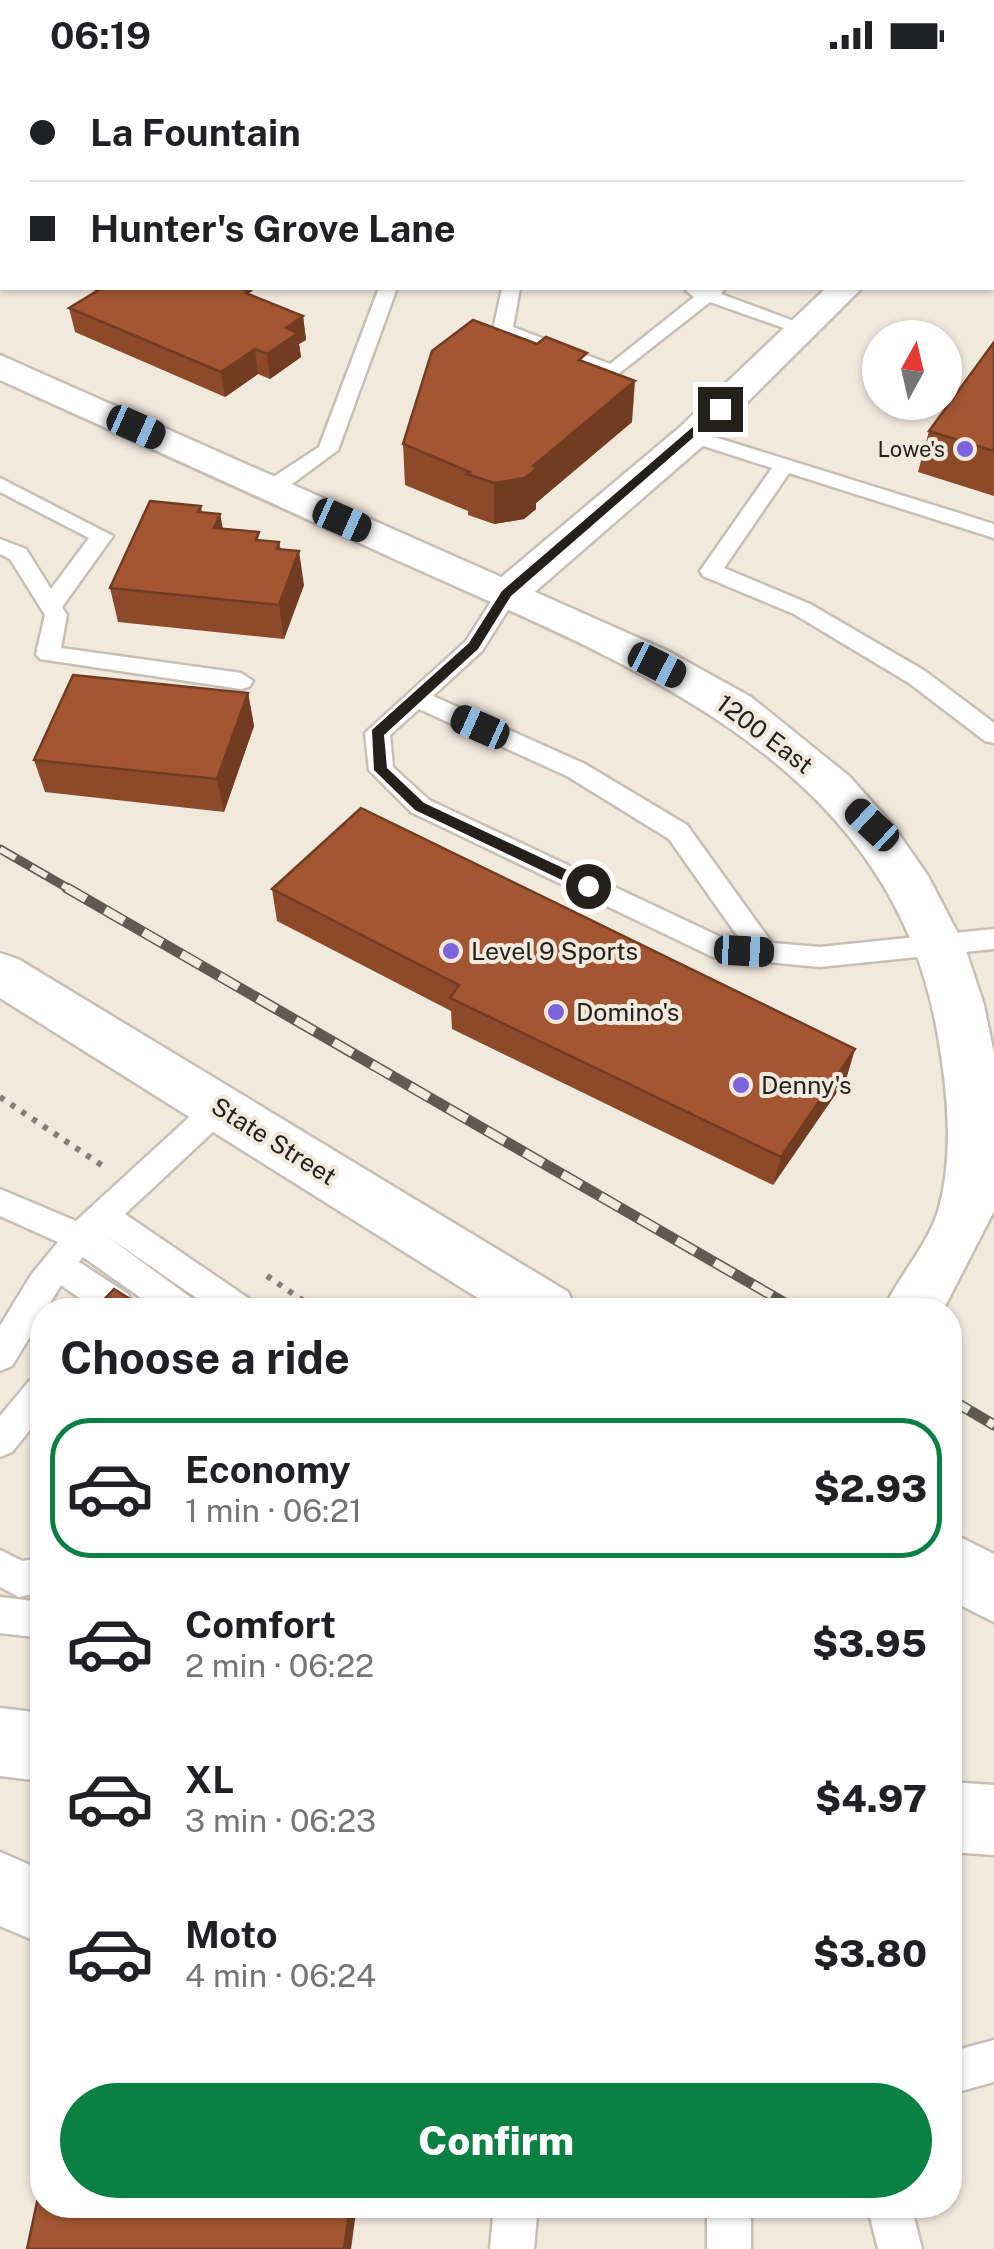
<!DOCTYPE html>
<html lang="en">
<head>
<meta charset="utf-8">
<style>
	body { margin:0; font-family:"Public Sans",sans-serif; background:#f6f6f6; color:#202124; height:100vh; display:flex; flex-direction:column; font-size:38px; white-space:nowrap }
	* { box-sizing:border-box; margin:0 }
	p { font-size:32px; color:#757577 }
	.icon { flex:none; width:55px; height:55px; fill:none; stroke:currentColor; stroke-width:2; stroke-linecap:round; stroke-linejoin:round }
	.map { position:relative; flex:1; overflow:hidden }
	.drawer { position:absolute; left:30px; top:1228px; width:932px; height:920px; display:flex; flex-direction:column; background:#fff; border-radius:40px; box-shadow:0 2px 8px #0004 }
	.drawer>* { flex:none }
	.banner { position:absolute; left:0px; top:0px; width:995px; height:220px; box-shadow:0 2px 8px #0004; display:grid; align-content:center; height:220px; padding:0 30px; background:#fff }
	.needle { width:65px; rotate:8deg }
	.controls { position:absolute; left:862px; top:250px; display:grid; gap:20px }
	.controls a { display:grid; place-items:center; width:100px; height:100px; border-radius:50%; background:#fff; box-shadow:0 2px 8px #0004; font-size:50px }
	.end { position:absolute; width:45px; height:45px; margin:-22px; border:12px solid #24211c; background:#fff; box-shadow:0 0 0 5px #fff }
	.from { border-radius:50% }
	.car { position:absolute; width:30px; height:60px; margin:-30px -15px; border-radius:12px; box-shadow:0 0 8px 2px #0007; background:linear-gradient(#222 24%,#8ab4d8 0 40%,#222 0 76%,#8ab4d8 0 86%,#222 0) }
	.banner b { display:flex; align-items:center; gap:35px; height:95px; font-size:38px }
	.banner b+b { border-top:2px solid #e0e0e0 }
	.banner i { width:25px; height:25px; background:#202124 }
	ul { padding:0; list-style:none }
	li { display:flex; align-items:center; gap:30px; height:140px; margin:0 20px 15px; padding:0 10px; border:5px solid transparent; border-radius:40px }
	li div { flex:1 }
	li b { display:block; font-size:38px }
	li em { font-style:normal; font-weight:800 }
	li.on { border-color:#0b8043 }
	li>.icon { width:90px; height:90px; stroke-width:1.5 }
	h2 { padding:0 30px; font-size:45px; line-height:120px }
	.primary-button { display:flex; gap:20px; margin-top:auto; padding:20px 30px }
	.primary-button a { flex:1; height:115px; border-radius:60px; background:#0b8043; color:#fff; font-size:40px; font-weight:800; line-height:115px; text-align:center }
	.status { display:flex; justify-content:space-between; align-items:center; height:70px; padding:0 50px; background:#fff; direction:ltr }
	.status svg { height:28px; fill:currentColor }
	.map>svg:first-child { display:block }
</style>
</head>
<body>
<div class="status"><b>06:19</b><svg viewBox="0 0 49 12"><path d="M0 12V9h3v3zM5 12V6h3v6zM10 12V3h3v9zM15 12V0h3v12zM26 1h20v11H26zM47 4h2v5h-2z"/></svg></div>
<div class="map">
<svg width="994" height="2179" viewBox="0 0 994 2179">
	<rect width="100%" height="100%" fill="#f2e9dd"/>
	<g fill="none" stroke-linecap="round" stroke-linejoin="round">
		<defs>
			<g id="lane">
				<path d="M0,72l2,1v10h-2z"/>
				<rect x="992" y="162" width="2" height="10"/>
				<path d="M379,218h18l-59,162 -58,43h-16l-3,-5 3,-5 55,-36z"/>
				<path d="M502,218h18l-7,39 97,37 84,-67 -8,-6 2,-3h37l-4,6 94,35 -3,4h-14l-88,-31 -97,76 -117,-44 -3,-4z"/>
				<path d="M692,360l302,94v14l-205,-65 -65,95 86,36 115,67 69,52v20l-9,-2 -76,-58 -115,-69 -91,-38 -3,-5 72,-103 -87,-28 -3,-4 3,-4z"/>
				<path d="M0,408l113,58 -51,71 5,8 -6,33 180,25 12,8 -4,6 -8,2 -201,-30 -4,-5 9,-39 -35,-56 -10,-5v-15l26,10 25,40 38,-51 -89,-46z"/>
				<path d="M507,517l11,7 -36,57 -49,45 152,68 102,61 85,118 48,4 174,-18v20l-174,18 -107,-10 -302,-145 -42,-42 -4,-37 101,-92 33,-52zM419,639l148,67 102,63 72,102 -14,-1 -298,-140 -36,-33 -3,-32z"/>
				<path d="M219,1026l10,3 5,9 -5,9 -104,97 126,86 5,10h-42l-110,-76 90,66 5,10h-41l-75,-53 -4,5 49,32 5,10 -3,6h-34l-35,-25 -49,81 -12,5v-45l31,-51 27,-33 -58,-26v-27l76,32 133,-122z"/>
				<path d="M42,1306v39l-30,37 -12,5v-41l30,-36z"/>
				<path d="M0,1480l22,11 20,-3v34l-23,5 -19,-10z"/>
				<path d="M0,1527l42,5v36l-42,-5z"/>
				<path d="M994,1970v42l-44,12v-42z"/>
				<path d="M494,2135h44l-4,44h-44z"/>
				<rect x="707" y="2135" width="44" height="44"/>
				<path d="M867,2135h44l11,44h-44z"/>
			</g>
			<g id="street">
				<path d="M616,0h34l2,2h-34z"/>
				<path d="M899,0h30v2h-29z"/>
				<rect x="992" y="32" width="2" height="18"/>
				<path d="M826,218h36l-157,156 -183,159 -15,4 -15,-4 -6,-9 6,-9 187,-157z"/>
			</g>
			<g id="secondary">
				<path d="M0,285l668,296 83,46 98,79 43,48 36,52 36,69 20,60 10,49v157l-51,99h-60c16,-35 48,-68 57,-106 14,-54 7,-119 -3,-173 -48,-274 -315,-369 -538,-470 -133,-61 -266,-121 -399,-181z"/>
				<path d="M0,883l18,6 550,333 8,18h-79l-497,-312z"/>
			</g>
			<g id="primary">
				<path d="M950,1462l44,22v68l-44,-22z"/>
				<path d="M0,1638l42,5v68l-42,-5z"/>
				<path d="M950,1712l44,3v70l-44,-3z"/>
				<path d="M0,1782l42,18v74l-42,-18z"/>
			</g>
		</defs>
		<use href="#lane" stroke="#c8bfb4" stroke-width="5"/>
		<use href="#street" stroke="#c8bfb4" stroke-width="5"/>
		<use href="#secondary" stroke="#c8bfb4" stroke-width="5"/>
		<use href="#primary" stroke="#c8bfb4" stroke-width="5"/>
		<g stroke="#837d75" stroke-width="6" stroke-dasharray="5 8" stroke-linecap="butt">
			<path d="M0,1027l103,69"/>
			<path d="M267,1206l50,34"/>
		</g>
		<use href="#lane" fill="#fff" fill-rule="evenodd"/>
		<use href="#street" fill="#fff" fill-rule="evenodd"/>
		<use href="#secondary" fill="#fff" fill-rule="evenodd"/>
		<use href="#primary" fill="#fff" fill-rule="evenodd"/>
		<defs>
			<path id="rail-far1" d="M0,779l71,41"/>
			<g id="rail">
				<path d="M67,818l730,422"/>
				<path d="M950,1329l44,26"/>
			</g>
		</defs>
		<use href="#rail-far1" stroke="#5f5b53" stroke-width="9"/>
		<use href="#rail" stroke="#5f5b53" stroke-width="11"/>
		<use href="#rail-far1" stroke="#f2e9dd" stroke-width="6" stroke-dasharray="18" stroke-linecap="butt"/>
		<use href="#rail" stroke="#f2e9dd" stroke-width="8" stroke-dasharray="22" stroke-linecap="butt"/>
	</g>
	<g fill="#8c4a2a">
		<path d="M992,46h2v67l-2,-1z"/>
		<path d="M93,218h147l11,7 52,21 3,24 -7,4 2,13 -31,22 -12,-5 -33,23 -150,-65 -6,-24 26,-16z"/>
		<path d="M994,272v154l-76,-24 11,-41z"/>
		<path d="M587,293l45,59 -96,81v6l-12,10 -30,5 -26,-9v-4l-63,-26 -2,-41z"/>
		<path d="M201,436l1,6 18,2 3,15 38,11 18,2 2,8 23,35 -20,54 -166,-17 -8,-34z"/>
		<path d="M248,623l6,33 -30,86 -179,-20 -11,-32z"/>
		<path d="M272,819l583,160 -9,30 -73,106 -321,-156 -1,-18 -174,-90z"/>
	</g>
	<g fill="#723c22">
		<path d="M2,155v26l-2,1v-26z"/>
		<path d="M303,246l3,24 -7,4 2,13 -31,22 -3,-25 19,-26z"/>
		<path d="M255,279l3,25 -33,23 -4,-25z"/>
		<path d="M635,311l-3,41 -96,81v6l-12,10 -30,5v-41z"/>
		<path d="M220,444l6,34 -12,-20z"/>
		<path d="M299,481l5,34 -20,54 -5,-34z"/>
		<path d="M248,623l6,33 -30,86 -7,-33z"/>
		<path d="M855,979l-9,30 -73,106 8,-28z"/>
		<path d="M350,2135h7l-6,44h-7z"/>
	</g>
	<g fill="#a35631" stroke="#723c22" stroke-width="2.5">
		<rect x="780" y="0" width="67" height="2"/>
		<rect x="992" y="46" width="2" height="43"/>
		<path d="M0,97l2,2v56l-2,1z"/>
		<path d="M102,218h138l10,3 -4,2 57,23 -17,12 12,5 -31,21 -12,-5 -34,23 -152,-64z"/>
		<path d="M473,250l64,24 9,-7 41,16 -8,7 56,21 -102,85 4,2 -12,10 -31,5 -27,-9 3,-2 -67,-28 29,-93z"/>
		<path d="M994,272v109l-65,-20z"/>
		<path d="M150,431l51,5 -3,6 22,2 -6,14 45,4 -3,8 23,2 -2,7 22,2 -20,54 -169,-17z"/>
		<path d="M73,605l175,18 -31,86 -183,-19z"/>
		<path d="M361,738l494,241 -74,108 -331,-159 9,-13 -187,-96z"/>
		<path d="M114,1219l34,21h-54z"/>
		<path d="M42,2109v26h308l-6,44h-317z"/>
	</g>
	<path fill="#24211c" d="M716,337l10,2 -215,187 -33,53 -94,86 3,33 37,35 169,79v8h-10l-168,-80 -41,-40 -2,-40 97,-87 33,-52z"/>
	<g fill="#7d64df" stroke="#f2e9dd" stroke-width="4">
		<circle cx="965" cy="379" r="10"/>
		<circle cx="451" cy="881" r="10"/>
		<circle cx="556" cy="942" r="10"/>
		<circle cx="741" cy="1015" r="10"/>
	</g>
	<g text-anchor="middle" dominant-baseline="central" stroke-width="8" stroke-linejoin="round" paint-order="stroke">
		<g font-size="22" fill="#24211c" stroke="#f2e9dd" text-anchor="end">
			<text x="945" y="379">Lowe's</text>
		</g>
		<g font-size="25" fill="#24211c" stroke="#f2e9dd">
			<text transform="translate(765 664) rotate(37)">1200 East</text>
			<text transform="translate(274 1071) rotate(32)">State Street</text>
		</g>
		<g font-size="25" fill="#24211c" stroke="#f2e9dd" text-anchor="start">
			<text x="471" y="881">Level 9 Sports</text>
			<text x="576" y="942">Domino's</text>
			<text x="761" y="1015">Denny's</text>
		</g>
	</g>
</svg>
<div class="controls">
<a><svg class="needle" viewBox="-14 -14 28 28"><path d="M0-13l5 13h-10z" fill="#e53935"/><path d="M0 13l5-13h-10z" fill="#757577"/></svg></a>
</div>
<i class="end from" style="left:588px;top:816px"></i>
<i class="end" style="left:720px;top:339px"></i>
<i class="car" style="left:136px;top:357px;rotate:114deg"></i>
<i class="car" style="left:342px;top:450px;rotate:114deg"></i>
<i class="car" style="left:657px;top:595px;rotate:117deg"></i>
<i class="car" style="left:480px;top:657px;rotate:294deg"></i>
<i class="car" style="left:872px;top:755px;rotate:313deg"></i>
<i class="car" style="left:744px;top:881px;rotate:93deg"></i>
<div class="banner">
<b><i class="from"></i>La Fountain</b>
<b><i></i>Hunter's Grove Lane</b>
</div>
<section class="drawer">
<h2>Choose a ride</h2>
<ul>
<li class="on"><svg class="icon" aria-label="car" viewBox="0 0 24 24"><path d="M5 17H2v-5l4-1 3-4h7l3 4 3 1v5h-3M9 17h6M6 11h13"/><circle cx="7" cy="17" r="2"/><circle cx="17" cy="17" r="2"/></svg><div><b>Economy</b><p>1 min · 06:21</p></div><em>$2.93</em></li>
<li><svg class="icon" aria-label="car" viewBox="0 0 24 24"><path d="M5 17H2v-5l4-1 3-4h7l3 4 3 1v5h-3M9 17h6M6 11h13"/><circle cx="7" cy="17" r="2"/><circle cx="17" cy="17" r="2"/></svg><div><b>Comfort</b><p>2 min · 06:22</p></div><em>$3.95</em></li>
<li><svg class="icon" aria-label="car" viewBox="0 0 24 24"><path d="M5 17H2v-5l4-1 3-4h7l3 4 3 1v5h-3M9 17h6M6 11h13"/><circle cx="7" cy="17" r="2"/><circle cx="17" cy="17" r="2"/></svg><div><b>XL</b><p>3 min · 06:23</p></div><em>$4.97</em></li>
<li><svg class="icon" aria-label="car" viewBox="0 0 24 24"><path d="M5 17H2v-5l4-1 3-4h7l3 4 3 1v5h-3M9 17h6M6 11h13"/><circle cx="7" cy="17" r="2"/><circle cx="17" cy="17" r="2"/></svg><div><b>Moto</b><p>4 min · 06:24</p></div><em>$3.80</em></li>
</ul>
<div class="primary-button"><a>Confirm</a></div>
</section>
</div>
</body>
</html>
